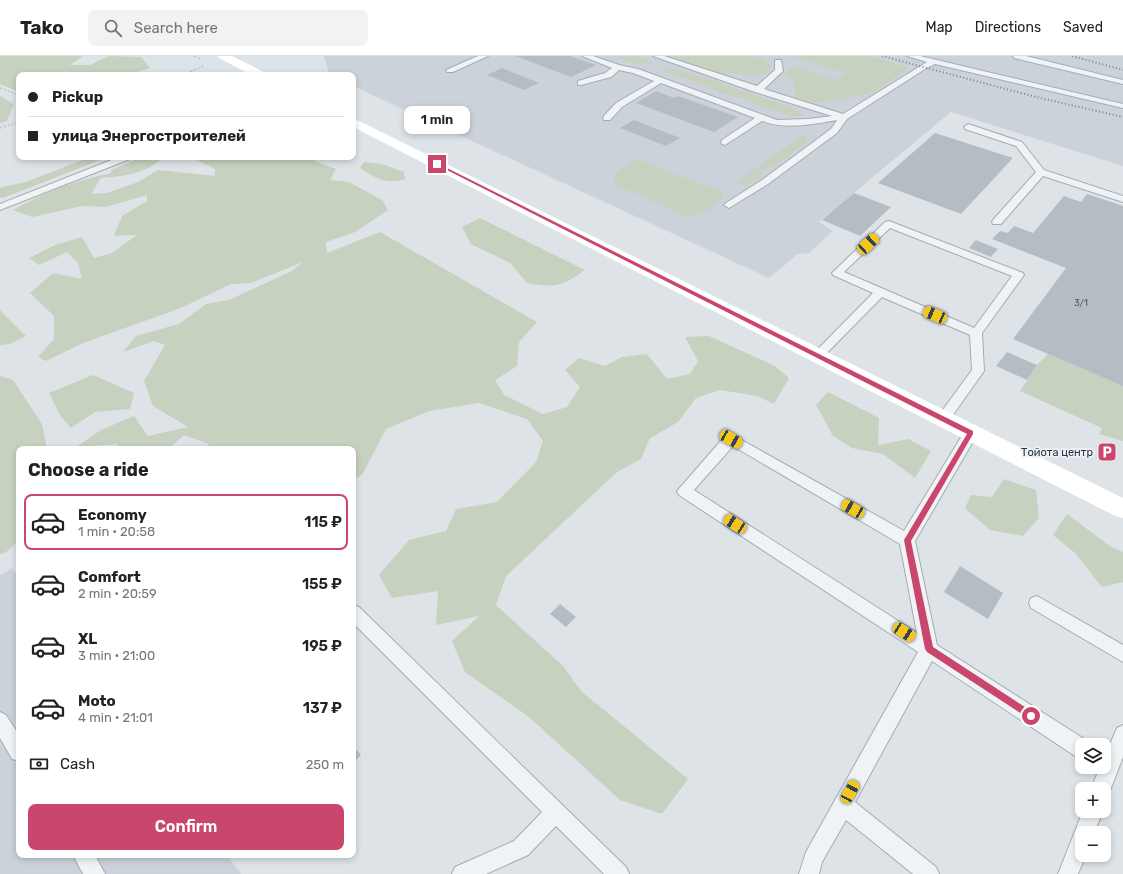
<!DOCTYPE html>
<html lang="en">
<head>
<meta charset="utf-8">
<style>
	body { margin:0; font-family:Rubik,sans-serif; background:#f2f2f2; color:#222; height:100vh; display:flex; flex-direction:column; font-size:15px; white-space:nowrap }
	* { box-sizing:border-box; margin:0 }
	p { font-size:13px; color:#767676 }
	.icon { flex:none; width:22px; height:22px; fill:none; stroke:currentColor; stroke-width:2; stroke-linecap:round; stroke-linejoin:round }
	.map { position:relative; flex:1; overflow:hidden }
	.details { position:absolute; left:16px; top:390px; width:340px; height:412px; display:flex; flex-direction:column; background:#fff; border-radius:8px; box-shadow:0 2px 6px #0003 }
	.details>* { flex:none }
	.banner { position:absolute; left:16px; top:16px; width:340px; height:88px; border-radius:8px; box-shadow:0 2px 6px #0003; display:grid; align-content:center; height:88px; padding:0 12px; background:#fff }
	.tools { position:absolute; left:1075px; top:682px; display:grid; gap:8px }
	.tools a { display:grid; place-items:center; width:36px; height:36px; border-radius:8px; background:#fff; box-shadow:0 2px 6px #0003; font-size:20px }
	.end { position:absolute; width:18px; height:18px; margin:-9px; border:5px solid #c9466c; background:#fff; box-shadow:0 0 0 2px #fff }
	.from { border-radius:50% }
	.bubble { position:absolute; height:28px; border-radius:8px; background:#fff; box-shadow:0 2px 6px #0003; font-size:13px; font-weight:600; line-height:28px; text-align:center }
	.car { position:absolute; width:12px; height:24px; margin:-12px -6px; border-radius:5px; box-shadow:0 0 3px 1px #0007; background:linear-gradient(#f5c518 24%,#345 0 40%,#f5c518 0 76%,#345 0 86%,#f5c518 0) }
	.banner b { display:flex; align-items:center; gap:14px; height:38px; font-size:15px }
	.banner b+b { border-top:1px solid #e0e0e0 }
	.banner i { width:10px; height:10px; background:#222 }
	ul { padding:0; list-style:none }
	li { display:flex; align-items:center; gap:12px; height:56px; margin:0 8px 6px; padding:0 4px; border:2px solid transparent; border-radius:8px }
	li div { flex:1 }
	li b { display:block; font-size:15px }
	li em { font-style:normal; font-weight:600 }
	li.active { border-color:#c9466c }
	li>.icon { width:36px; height:36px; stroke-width:1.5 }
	h2 { padding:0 12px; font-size:18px; line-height:48px }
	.pay { display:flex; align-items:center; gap:10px; height:44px; padding:0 12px; font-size:15px }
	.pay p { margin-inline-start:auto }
	.action { display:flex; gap:8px; margin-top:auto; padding:8px 12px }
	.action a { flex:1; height:46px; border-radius:8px; background:#c9466c; color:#fff; font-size:16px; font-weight:600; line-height:46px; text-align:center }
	header { display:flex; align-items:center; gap:24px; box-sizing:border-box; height:56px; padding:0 20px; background:#fff; border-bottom:1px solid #e0e0e0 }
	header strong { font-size:19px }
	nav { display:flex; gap:22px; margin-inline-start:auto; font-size:14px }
	.search { width:280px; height:36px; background:#f2f2f2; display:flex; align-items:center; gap:10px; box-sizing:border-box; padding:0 14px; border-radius:8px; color:#767676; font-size:15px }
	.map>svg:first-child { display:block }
</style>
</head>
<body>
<header>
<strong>Tako</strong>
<div class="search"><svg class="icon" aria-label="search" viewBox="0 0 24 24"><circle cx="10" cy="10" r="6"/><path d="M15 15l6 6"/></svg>Search here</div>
<nav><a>Map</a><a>Directions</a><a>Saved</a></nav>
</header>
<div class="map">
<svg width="1123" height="818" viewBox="0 0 1123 818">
	<rect width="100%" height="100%" fill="#dee3e7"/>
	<g fill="#ccd2d9">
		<path d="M324,0h799v110l-172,-54 -132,110 14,9 -24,22 -11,1 -29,24 -416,-192v-11l-24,-1z"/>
		<path d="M12,512l7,9v278h208l14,19h-241v-299z"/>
	</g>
	<g fill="#c6d1bf">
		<path d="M0,0h83l-13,9h20l19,-9 32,1 9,11 -23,7h-108v17l-19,-8z"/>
		<path d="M614,0c12,0 31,0 39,7l-19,1z"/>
		<path d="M671,0h81l12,3 7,6 -3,8 -10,3 -25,-3 -13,1 -49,-17z"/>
		<path d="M791,0h78l40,12 -36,24 -33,8 -27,3 -18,-6c2,-12 -3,-16 -11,-24l11,-6 41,13 10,-6z"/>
		<path d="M662,11l32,7 99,34 11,8h-13l-21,-6 -24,-11 -25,-6 -17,-8 -38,-13z"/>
		<path d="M0,40l14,8 -7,17 -7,2z"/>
		<path d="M806,77v10l-31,23 -12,3 -3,9 -15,8 -9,-4z"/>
		<path d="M90,101h18l-105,41 -3,-1v-9l2,-1 24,-5z"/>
		<path d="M141,101h23c-19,17 -39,19 -63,21l-10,16 16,-1 31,-11 20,-12 57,6v-7l-24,-12h113l32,12 -6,11 19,2 33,18 6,10 -33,22 -29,10 1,11 53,-21 157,90 -18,20 -2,24 -22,14 9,15 39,19 24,-7 13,-20 -15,-17 14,-12 26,8 17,-9 25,-3 20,25 23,-5 8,-13 -13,-24 24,-1 66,30 14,12 -15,26 -17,-8 -37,-6 -24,8 -18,24 -28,16 -9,21 -24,13 -111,104 -10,29 67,61 18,25 107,88 -26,35 -42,-14 -91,-83 -64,-45 -13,-31 27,-25 -43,9 2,-34 -46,7 -13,-23 30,-35 37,-9 10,-22 41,-7 39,-40 7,-21 -16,-22 -48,-16 -50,8 -43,18 -24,46 -9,5v-31h-148l4,-5 -25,-9 -16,14h-49l-1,-5 -42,3 25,-17 33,-14 14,20 40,-9 -35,-21 -9,-25 21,-36 -11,-4 -31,11 13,-16 43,-12 27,-20 23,-4 63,-29 11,-9 -52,21 -20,1 -50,24 -98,35 -37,18 -8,-4 16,-18v-23l-24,-23 23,-20 29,6 -4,-16 -11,-11 -28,13 -10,-7 26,-13 27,-8 12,21 18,-5 25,-18 -23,1 8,-20 25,-15v-6l-41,12 -24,-1 -50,11 -19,-7c30,-17 64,-30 98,-37v-3z"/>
		<path d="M636,103l87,33v6l-14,12 -21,7 -72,-32 -3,-6 2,-5z"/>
		<path d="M364,106l18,2 22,8 1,7c-18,6 -30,-1 -45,-11z"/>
		<path d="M480,162l105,52c-24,17 -29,18 -58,13l-17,-20 -39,-19 -9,-17z"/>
		<path d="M0,254l26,26 -16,8 -10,1z"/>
		<path d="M1048,298l75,32v55l-24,-7 3,-6 -82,-37 17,-26z"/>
		<path d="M93,319l41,18 -4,16 -35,3 -24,16 -11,-13 -11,-22z"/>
		<path d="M0,320l13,4 29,44 5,25h-28v91l-14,13 -5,1z"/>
		<path d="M828,336l51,26 -1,27 30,-6 23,12 -16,27 -32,-24 -31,-6 -19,-12 -17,-31z"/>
		<path d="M1004,423l32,11 3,28 -16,18 -33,-6 -25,-22 6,-13 21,2z"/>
		<path d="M1067,458l44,33 12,5v31l-1,-1 -20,5 -27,-34 -22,-18z"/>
	</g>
	<g fill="#b5bdc4">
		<path d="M515,0h55l26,9 -25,12z"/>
		<path d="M502,12l37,15 -15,7 -37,-15z"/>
		<path d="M656,35l18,7 4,-2 60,21 -24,15 -78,-29z"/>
		<path d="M634,64l46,18 -14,8 -46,-18z"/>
		<path d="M935,77l78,25 -52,56 -83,-31z"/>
		<path d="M854,137l37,14 -31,29 -38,-16z"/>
		<path d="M1087,138l36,12v180l-110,-47 53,-71 -74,-29 8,-8 8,2 6,-7 19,7 31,-37 17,6z"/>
		<path d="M976,184l22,9 -7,8 -22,-9z"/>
		<path d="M1007,296l30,13 -10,15 -31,-14z"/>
		<path d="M960,510l43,27 -15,26 -44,-27z"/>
		<path d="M560,548l16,13 -10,10 -16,-13z"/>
		<path d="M353,690l8,9 -8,8z"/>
	</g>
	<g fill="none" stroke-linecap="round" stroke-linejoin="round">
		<defs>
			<g id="service">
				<path d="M478,0h10l-35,16h-6l-1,-2z"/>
				<path d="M582,0h11l26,9 19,4 139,51 31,-1 24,-3 -77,-24 -102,-36h11l93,30 18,-16v-10h6l2,11 -19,18 79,25 84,-52 -20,-6h13l203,48v4l-188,-44 -10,5 -78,50 -10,14 -69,51 -39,24 -5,-3 2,-2 36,-23 69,-51 6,-9c-24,4 -51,10 -75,1l-37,24 -3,-1 -1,-2 1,-2 33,-22 -94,-35 -39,24 -12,13h-6l-1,-2 1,-2 12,-13 38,-22 -21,-8 -14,-3 -8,7 -30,8h-3v-4l27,-8 7,-5z"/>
				<path d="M1013,0h13l97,24v4l-109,-26z"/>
				<path d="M968,68l54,18 22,28 79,26v6l-80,-26 -42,48h-8l-1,-2 1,-2 43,-48 -20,-26 -51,-17 -1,-2z"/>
				<path d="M119,101h12l-1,2 -130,51v-6z"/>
				<path d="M889,165l134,52 1,2 -42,58 2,38 -36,51 -5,2 -5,-2 -2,-3 36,-49 -2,-35 -88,-38 -61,62 -4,1 -4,-1 -2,-3 62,-63 -40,-18 -1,-2 53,-51zM890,172l122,48 -38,52 -130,-56z"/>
				<path d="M971,372l5,1 2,4 -63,108 22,104 152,97 1,3h-8v13l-7,-2 -143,-95 -77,141 81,65 3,7h-26l-67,-54 -24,42 -3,12h-20l7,-22 112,-200 -239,-157 -2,-4 49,-56 5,-1 173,97 62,-102zM733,390l167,98 17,89 -223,-143z"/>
				<path d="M1037,540l86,49v17l-92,-54 -2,-5 2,-5z"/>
				<path d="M353,549l6,2 267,260 3,7h-25l-48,-48 -28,29 -42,19h-34l3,-7 59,-26 28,-29 -189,-189z"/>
				<path d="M0,656l6,3 13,20v26l-7,-2 -12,-21z"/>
				<path d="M1123,669v32l-15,39 -4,1v-8h-13l9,-22h4v-9l13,-30z"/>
				<path d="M1083,755h20l-9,22h-12v22h4l-8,19h-20z"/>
				<path d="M73,799h22l10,19h-22z"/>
			</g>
		</defs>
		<use href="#service" stroke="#a4abb1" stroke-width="2"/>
		<g stroke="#bcc1c5" stroke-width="1.5" stroke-dasharray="2 2" stroke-linecap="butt">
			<path d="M194,0l7,3"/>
			<path d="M183,19l20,-9"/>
			<path d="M0,32l19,7"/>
			<path d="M0,72l19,-6"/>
		</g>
		<use href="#service" fill="#f0f3f5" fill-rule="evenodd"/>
		<g fill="#fff" fill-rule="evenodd">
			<path d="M217,0h15l32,16 2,3h-15l-32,-17z"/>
			<path d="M353,62l770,380v20l-8,-2 -762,-389z"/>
		</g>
		<g stroke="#788490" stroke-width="2" stroke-dasharray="1 2.5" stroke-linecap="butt">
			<path d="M882,0l154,41 87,20"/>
			<path d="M1072,0l51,14"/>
		</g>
	</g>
	<path fill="#c9466c" d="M435,108h4l534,267v3l-62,107 22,106 101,66 1,3 -1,2 -3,2 -3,-2 -101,-66 -2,-3 -21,-109 63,-106z"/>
	<defs>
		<symbol id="parking-square" viewBox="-11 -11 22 22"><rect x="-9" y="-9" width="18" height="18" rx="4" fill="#c9466c" stroke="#edf1f5"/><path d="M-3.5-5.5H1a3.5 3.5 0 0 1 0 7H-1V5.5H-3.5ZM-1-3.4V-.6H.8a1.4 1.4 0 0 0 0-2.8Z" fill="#fff"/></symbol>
	</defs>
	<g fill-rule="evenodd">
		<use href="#parking-square" x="1096" y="385" width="22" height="22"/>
	</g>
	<g text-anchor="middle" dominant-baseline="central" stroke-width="3.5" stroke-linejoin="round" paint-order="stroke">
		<g font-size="9" fill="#4b565f">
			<text x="1081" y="247">3/1</text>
		</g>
		<g font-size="11" fill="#28333d" stroke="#edf1f5" text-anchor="end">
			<text x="1093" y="396">Тойота центр</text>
		</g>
	</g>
</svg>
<div class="tools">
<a><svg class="icon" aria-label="layers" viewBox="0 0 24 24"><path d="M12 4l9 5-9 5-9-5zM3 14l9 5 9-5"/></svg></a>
<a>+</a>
<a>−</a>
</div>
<i class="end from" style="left:1031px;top:660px"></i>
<i class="end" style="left:437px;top:108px"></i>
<div class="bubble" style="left:404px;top:50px;width:66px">1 min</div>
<i class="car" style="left:868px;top:188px;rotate:47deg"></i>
<i class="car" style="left:935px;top:259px;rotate:293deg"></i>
<i class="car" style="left:731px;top:383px;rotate:120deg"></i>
<i class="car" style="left:853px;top:453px;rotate:300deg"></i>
<i class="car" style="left:735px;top:468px;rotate:303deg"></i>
<i class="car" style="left:904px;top:576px;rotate:123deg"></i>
<i class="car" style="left:850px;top:736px;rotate:29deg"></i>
<div class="banner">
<b><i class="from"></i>Pickup</b>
<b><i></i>улица Энергостроителей</b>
</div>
<section class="details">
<h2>Choose a ride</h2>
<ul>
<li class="active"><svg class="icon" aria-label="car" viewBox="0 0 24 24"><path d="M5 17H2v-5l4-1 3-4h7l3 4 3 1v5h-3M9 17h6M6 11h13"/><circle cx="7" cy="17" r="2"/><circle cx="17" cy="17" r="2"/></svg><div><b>Economy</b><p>1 min · 20:58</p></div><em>115 ₽</em></li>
<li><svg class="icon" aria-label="car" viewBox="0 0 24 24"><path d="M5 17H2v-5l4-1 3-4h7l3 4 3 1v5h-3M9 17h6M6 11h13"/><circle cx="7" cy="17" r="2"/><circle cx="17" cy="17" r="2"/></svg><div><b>Comfort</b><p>2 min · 20:59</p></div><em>155 ₽</em></li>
<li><svg class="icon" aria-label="car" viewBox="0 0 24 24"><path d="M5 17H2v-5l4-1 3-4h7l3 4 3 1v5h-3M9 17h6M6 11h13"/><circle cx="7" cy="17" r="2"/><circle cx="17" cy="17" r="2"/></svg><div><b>XL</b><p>3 min · 21:00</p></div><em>195 ₽</em></li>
<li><svg class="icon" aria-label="car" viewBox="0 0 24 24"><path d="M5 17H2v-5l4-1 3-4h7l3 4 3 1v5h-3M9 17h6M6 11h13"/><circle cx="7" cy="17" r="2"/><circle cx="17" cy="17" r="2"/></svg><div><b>Moto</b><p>4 min · 21:01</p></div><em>137 ₽</em></li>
</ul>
<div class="pay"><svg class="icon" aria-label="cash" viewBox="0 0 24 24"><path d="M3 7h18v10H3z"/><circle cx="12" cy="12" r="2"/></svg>Cash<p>250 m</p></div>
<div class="action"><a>Confirm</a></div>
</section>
</div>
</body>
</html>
